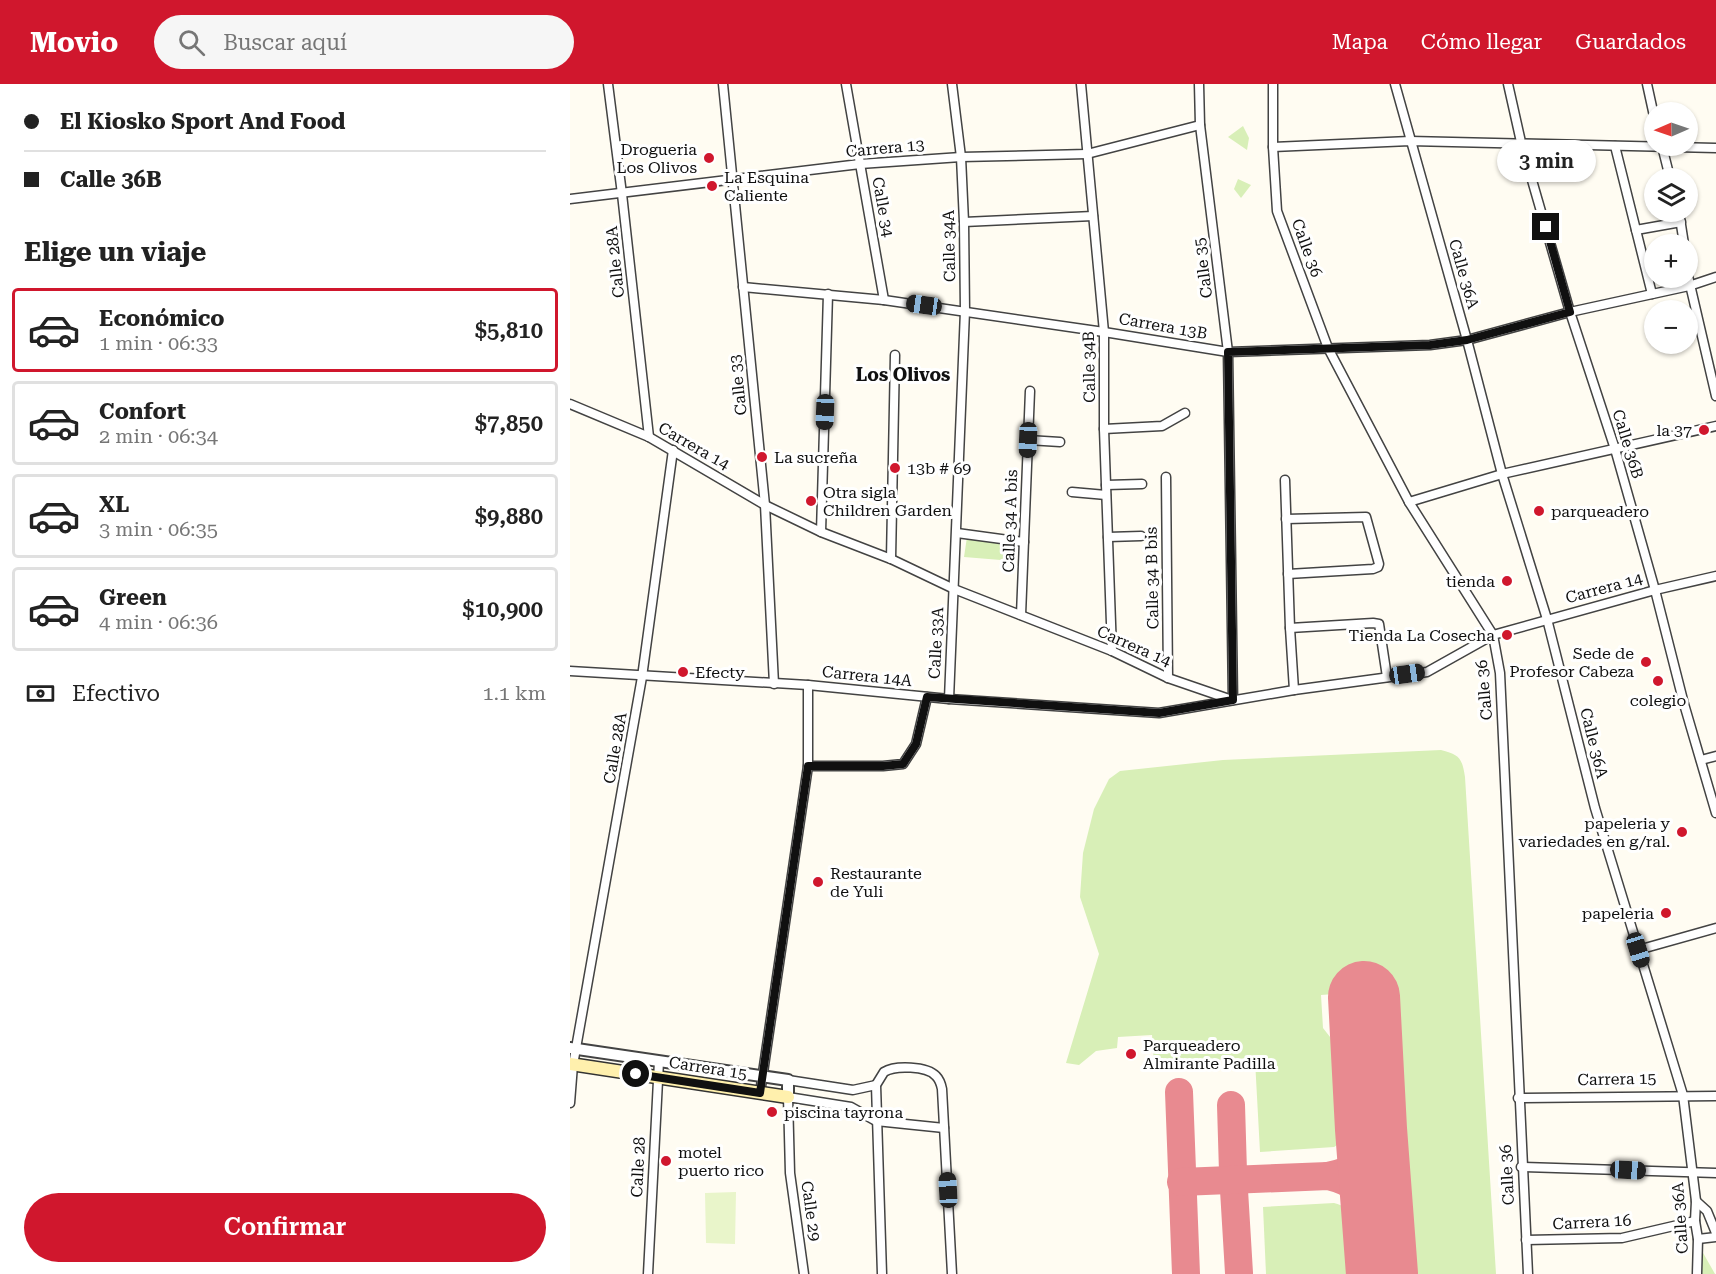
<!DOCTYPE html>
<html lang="es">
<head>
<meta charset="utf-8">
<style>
	body { margin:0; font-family:"Roboto Serif",serif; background:#f6f6f6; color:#222; height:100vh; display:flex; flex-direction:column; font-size:22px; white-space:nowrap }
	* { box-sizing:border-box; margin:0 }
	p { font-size:20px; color:#767676 }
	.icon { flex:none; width:33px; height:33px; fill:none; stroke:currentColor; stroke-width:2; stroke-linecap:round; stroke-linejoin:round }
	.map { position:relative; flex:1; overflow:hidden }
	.drawer { display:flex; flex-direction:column; background:#fff; width:570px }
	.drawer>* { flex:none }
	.guide { display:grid; align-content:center; height:132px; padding:0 24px; background:#fff }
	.needle { width:39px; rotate:268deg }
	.fabs { position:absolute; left:1074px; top:18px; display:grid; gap:12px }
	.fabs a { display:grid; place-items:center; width:54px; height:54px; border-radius:50%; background:#fff; box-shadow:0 2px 4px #0004; font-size:30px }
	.end { position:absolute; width:27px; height:27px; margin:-14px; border:8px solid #101010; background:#fff; box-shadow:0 0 0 3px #fff }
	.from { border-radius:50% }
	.bubble { position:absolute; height:42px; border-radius:21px; background:#fff; box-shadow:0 2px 4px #0004; font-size:20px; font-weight:600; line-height:42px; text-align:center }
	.car { position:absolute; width:18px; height:36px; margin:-18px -9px; border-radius:8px; box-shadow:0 0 4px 2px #0007; background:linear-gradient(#222 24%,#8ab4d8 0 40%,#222 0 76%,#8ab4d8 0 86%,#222 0) }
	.guide b { display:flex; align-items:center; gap:21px; height:57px; font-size:22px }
	.guide b+b { border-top:2px solid #e0e0e0 }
	.guide i { width:15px; height:15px; background:#222 }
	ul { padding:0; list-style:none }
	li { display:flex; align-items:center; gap:18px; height:84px; margin:0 12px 9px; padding:0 12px; border:3px solid #e0e0e0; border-radius:6px }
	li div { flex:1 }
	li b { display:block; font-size:22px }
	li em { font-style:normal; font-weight:600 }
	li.current { border-color:#d0172d }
	li>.icon { width:54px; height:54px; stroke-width:1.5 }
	h2 { padding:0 24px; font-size:27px; line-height:72px }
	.pay { display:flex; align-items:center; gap:15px; height:66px; padding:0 24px; font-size:22px }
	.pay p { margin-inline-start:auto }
	.primary-button { display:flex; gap:12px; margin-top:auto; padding:12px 24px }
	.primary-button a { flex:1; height:69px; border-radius:36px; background:#d0172d; color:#fff; font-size:24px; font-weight:600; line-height:69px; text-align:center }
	header { display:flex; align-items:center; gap:36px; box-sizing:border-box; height:84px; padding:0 30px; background:#d0172d; color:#fff }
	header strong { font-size:28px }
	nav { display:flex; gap:33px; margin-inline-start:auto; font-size:21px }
	.search { width:420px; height:54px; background:#f6f6f6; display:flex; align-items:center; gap:15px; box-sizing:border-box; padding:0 21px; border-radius:33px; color:#767676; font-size:22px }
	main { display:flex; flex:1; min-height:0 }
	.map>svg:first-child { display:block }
</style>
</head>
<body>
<header>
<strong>Movio</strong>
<div class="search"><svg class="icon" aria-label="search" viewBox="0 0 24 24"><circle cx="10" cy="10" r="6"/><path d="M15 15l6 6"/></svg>Buscar aquí</div>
<nav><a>Mapa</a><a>Cómo llegar</a><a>Guardados</a></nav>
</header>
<main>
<section class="drawer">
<div class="guide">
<b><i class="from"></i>El Kiosko Sport And Food</b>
<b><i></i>Calle 36B</b>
</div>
<h2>Elige un viaje</h2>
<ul>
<li class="current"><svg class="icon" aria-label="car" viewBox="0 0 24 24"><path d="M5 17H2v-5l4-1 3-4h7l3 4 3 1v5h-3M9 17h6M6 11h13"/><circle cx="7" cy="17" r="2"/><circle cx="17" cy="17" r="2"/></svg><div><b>Económico</b><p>1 min · 06:33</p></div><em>$5,810</em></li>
<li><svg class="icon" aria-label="car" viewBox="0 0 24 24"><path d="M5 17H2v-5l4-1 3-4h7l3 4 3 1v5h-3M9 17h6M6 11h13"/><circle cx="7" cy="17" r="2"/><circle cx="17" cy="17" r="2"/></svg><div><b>Confort</b><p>2 min · 06:34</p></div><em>$7,850</em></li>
<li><svg class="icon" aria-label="car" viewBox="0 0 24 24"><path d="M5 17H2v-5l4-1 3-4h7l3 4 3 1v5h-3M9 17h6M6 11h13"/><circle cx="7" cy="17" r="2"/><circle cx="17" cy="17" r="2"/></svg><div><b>XL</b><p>3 min · 06:35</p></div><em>$9,880</em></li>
<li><svg class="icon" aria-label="car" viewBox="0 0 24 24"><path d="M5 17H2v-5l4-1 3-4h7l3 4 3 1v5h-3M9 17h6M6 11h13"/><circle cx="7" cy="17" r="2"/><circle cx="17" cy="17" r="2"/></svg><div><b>Green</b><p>4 min · 06:36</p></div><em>$10,900</em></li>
</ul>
<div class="pay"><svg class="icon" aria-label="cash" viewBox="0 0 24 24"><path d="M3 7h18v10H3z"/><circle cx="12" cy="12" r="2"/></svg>Efectivo<p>1.1 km</p></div>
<div class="primary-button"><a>Confirmar</a></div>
</section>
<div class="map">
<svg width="1146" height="1190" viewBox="0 0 1146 1190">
	<rect width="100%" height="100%" fill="#fffcf2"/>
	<g fill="#d8efb7">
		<path d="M673,42l6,12 -2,12 -19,-13z"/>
		<path d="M668,95l13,6 -10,13 -7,-9z"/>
		<path d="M397,453l47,5 -1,19 -49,-4z"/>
		<path d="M871,666c18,5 21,7 24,27l31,497h-92l-19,-284 -64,5 2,33 18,23 5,83 -4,8 -8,5 -74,5 -5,-92 -3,-2 -98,5 -2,-28 -34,2 -1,11 -21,3 -17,14 -13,-2 33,-109 -19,-57 3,-44 11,-44 15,-30 11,-8 103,-11z"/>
		<path d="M764,1119c10,3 15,5 19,15l4,56h-91l-3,-67z"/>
		<path d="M1132,1167l13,23h-13z"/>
	</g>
	<path fill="#e9f5ca" d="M166,1108l-1,52 -29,-1 -1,-50z"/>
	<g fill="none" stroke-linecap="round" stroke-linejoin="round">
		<g stroke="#e88a90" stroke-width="28">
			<path d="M609,1008l7,182"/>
			<path d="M661,1021l2,67 8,7 -5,5 -2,6 5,83"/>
			<path d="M758,1092c32,-7 39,-15 43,-47"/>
			<path d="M611,1098l147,-6c24,6 38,16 50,38"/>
		</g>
		<path stroke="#e88a90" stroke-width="72" d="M794,913l7,132 11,145"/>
		<defs>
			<g id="minor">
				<path d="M38,0l14,110 27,243"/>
				<path d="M153,0l42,421 9,179"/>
				<path d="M276,0l38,216"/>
				<path d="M511,0l23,248v97l8,222"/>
				<path d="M629,0l1,41 28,227 5,348"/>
				<path d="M703,0v63l4,64 51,137 81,154 84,133 7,38 28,601"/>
				<path d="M825,0l72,256 35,134 45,145 48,189 88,287 13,106 -1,20 3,18 -1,35"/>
				<path d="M938,0l13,58 49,170 45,137 40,141 29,114 32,109"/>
				<path d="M1077,0l7,32"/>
				<path d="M1045,62l37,148"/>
				<path d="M1092,62l8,32"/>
				<path d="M703,63l137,-6 306,7"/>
				<path d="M0,115l290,-35 101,-7 126,-3 113,-29"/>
				<path d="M1109,128l5,32"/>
				<path d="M394,138l129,-6"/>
				<path d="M1066,146l45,-8"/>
				<path d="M1118,192l28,120"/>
				<path d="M173,203l141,13 220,32 124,20 202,-7 37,-5 103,-28 119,-26 27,-9"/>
				<path d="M0,320l79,33 116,68 56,27 70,27 63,30 158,62 56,27 64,22"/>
				<path d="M534,345l58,-3 23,-13"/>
				<path d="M458,356l32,2"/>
				<path d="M596,393l2,201"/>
				<path d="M715,396l5,148 4,62"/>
				<path d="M536,401l36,-1"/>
				<path d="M502,408l34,3"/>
				<path d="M839,418l93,-28 214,-48"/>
				<path d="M716,435l80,-2 13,47 -1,3 -5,2 -85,5"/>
				<path d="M251,448l7,-238"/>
				<path d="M387,449l67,9"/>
				<path d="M538,453l33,-1"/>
				<path d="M321,475l4,-204"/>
				<path d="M451,531l9,-224"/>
				<path d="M720,544l83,-5 6,1 8,53"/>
				<path d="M0,587l238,14 141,14 210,14 135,-23 133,-18 66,-37 162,-45 61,-14"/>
				<path d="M379,615l16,-388 -1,-89 -3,-65 -9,-73"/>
				<path d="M1131,676l15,-4"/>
				<path d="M238,682h75l20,-2 13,-20 11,-47"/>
				<path d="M1068,866l78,-22"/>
				<path d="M218,996l65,10 23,-5"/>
				<path d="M190,1009l48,-327v-81"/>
				<path d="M948,1014l198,-2"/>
				<path d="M0,1019l3,-38 69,-388 31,-227"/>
				<path d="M951,1083l195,6"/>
				<path d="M1126,1117l11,10 9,22"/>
				<path d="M1128,1155l18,-2"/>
				<path d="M956,1156l96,-2 73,-17"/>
				<path d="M78,1190l11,-213"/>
				<path d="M234,1190l-14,-101 -2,-76 63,10 25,14 68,7"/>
				<path d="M312,1190l-6,-189 8,-13c11,-7 43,-6 52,4 3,3 5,8 6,13l10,185"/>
			</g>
			<path id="tertiary" d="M0,964l218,32v17"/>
			<path id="secondary" d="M0,980l218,33"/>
		</defs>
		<use href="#minor" stroke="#434343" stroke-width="11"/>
		<use href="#tertiary" stroke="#434343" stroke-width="14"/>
		<use href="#secondary" stroke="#323232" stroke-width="15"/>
		<use href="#minor" stroke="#fff" stroke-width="8"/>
		<use href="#tertiary" stroke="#fff" stroke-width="10"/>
		<use href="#secondary" stroke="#fff0ad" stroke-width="12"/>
	</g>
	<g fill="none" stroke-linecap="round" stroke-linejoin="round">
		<path stroke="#101010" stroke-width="8" d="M66,990l124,19 48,-327h75l20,-2 13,-20 11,-47 232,16 74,-13 -5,-348 202,-7 37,-5 103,-28 -24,-85"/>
	</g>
	<g fill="#d0172d" stroke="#fff" stroke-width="2">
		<circle cx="139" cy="74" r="6"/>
		<circle cx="142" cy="102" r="6"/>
		<circle cx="1134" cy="346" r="6"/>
		<circle cx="192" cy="373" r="6"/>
		<circle cx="325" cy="384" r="6"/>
		<circle cx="241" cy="417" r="6"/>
		<circle cx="969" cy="427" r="6"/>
		<circle cx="937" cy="497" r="6"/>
		<circle cx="937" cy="551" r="6"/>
		<circle cx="1076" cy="578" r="6"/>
		<circle cx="113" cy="588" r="6"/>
		<circle cx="1088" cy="597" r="6"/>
		<circle cx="1112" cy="748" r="6"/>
		<circle cx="248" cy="798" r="6"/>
		<circle cx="1096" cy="829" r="6"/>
		<circle cx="561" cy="970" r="6"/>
		<circle cx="202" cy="1028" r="6"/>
		<circle cx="96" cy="1077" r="6"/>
	</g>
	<g text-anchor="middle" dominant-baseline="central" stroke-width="6" stroke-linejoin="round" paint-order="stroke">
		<g font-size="16" fill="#101010" stroke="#fff">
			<text transform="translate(315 64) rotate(-5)">Carrera 13</text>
			<text transform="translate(313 123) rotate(80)">Calle 34</text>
			<text transform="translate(379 162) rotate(-91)">Calle 34A</text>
			<text transform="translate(737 164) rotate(70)">Calle 36</text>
			<text transform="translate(45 178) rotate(-96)">Calle 28A</text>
			<text transform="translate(633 184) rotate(-97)">Calle 35</text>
			<text transform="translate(894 190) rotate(74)">Calle 36A</text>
			<text transform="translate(593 242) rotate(10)">Carrera 13B</text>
			<text transform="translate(519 283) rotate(-91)">Calle 34B</text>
			<text transform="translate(168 301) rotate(-96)">Calle 33</text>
			<text transform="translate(1058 360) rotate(73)">Calle 36B</text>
			<text transform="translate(124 362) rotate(30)">Carrera 14</text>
			<text transform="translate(440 437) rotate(-88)">Calle 34 A bis</text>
			<text transform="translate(582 494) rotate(-91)">Calle 34 B bis</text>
			<text transform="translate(1034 504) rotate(-15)">Carrera 14</text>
			<text transform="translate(366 559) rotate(-87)">Calle 33A</text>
			<text transform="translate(564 562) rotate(24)">Carrera 14</text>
			<text transform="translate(297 592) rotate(6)">Carrera 14A</text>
			<text transform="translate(914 606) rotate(-95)">Calle 36</text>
			<text transform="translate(1024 659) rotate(76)">Calle 36A</text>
			<text transform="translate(45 664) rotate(-80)">Calle 28A</text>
			<text transform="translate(138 984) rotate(9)">Carrera 15</text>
			<text transform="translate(1047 995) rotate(-1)">Carrera 15</text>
			<text transform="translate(68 1083) rotate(-87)">Calle 28</text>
			<text transform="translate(937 1091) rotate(-93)">Calle 36</text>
			<text transform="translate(241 1127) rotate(82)">Calle 29</text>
			<text transform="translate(1110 1134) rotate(-94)">Calle 36A</text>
			<text transform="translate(1022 1138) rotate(-3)">Carrera 16</text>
		</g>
		<g font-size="16" fill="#101010" stroke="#fff" text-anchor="start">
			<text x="127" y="65" text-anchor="end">Drogueria<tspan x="127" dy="18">Los Olivos</tspan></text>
			<text x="154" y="93">La Esquina<tspan x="154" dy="18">Caliente</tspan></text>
			<text x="1122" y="346" text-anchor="end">la 37</text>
			<text x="204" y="373">La sucreña</text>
			<text x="337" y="384">13b # 69</text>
			<text x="253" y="408">Otra sigla<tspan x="253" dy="18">Children Garden</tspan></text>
			<text x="981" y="427">parqueadero</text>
			<text x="925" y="497" text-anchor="end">tienda</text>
			<text x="925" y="551" text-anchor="end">Tienda La Cosecha</text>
			<text x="1064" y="569" text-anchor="end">Sede de<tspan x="1064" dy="18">Profesor Cabeza</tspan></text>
			<text x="125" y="588">Efecty</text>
			<text x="1088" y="616" text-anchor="middle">colegio</text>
			<text x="1100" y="739" text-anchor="end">papeleria y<tspan x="1100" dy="18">variedades en g/ral.</tspan></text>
			<text x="260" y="789">Restaurante<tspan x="260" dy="18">de Yuli</tspan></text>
			<text x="1084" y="829" text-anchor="end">papeleria</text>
			<text x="573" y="961">Parqueadero<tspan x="573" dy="18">Almirante Padilla</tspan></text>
			<text x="214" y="1028">piscina tayrona</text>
			<text x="108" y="1068">motel<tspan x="108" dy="18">puerto rico</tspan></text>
		</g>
		<g font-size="18" font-weight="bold" fill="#101010" stroke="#fff">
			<text x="333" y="290">Los Olivos</text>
		</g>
	</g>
</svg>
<div class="fabs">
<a><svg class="needle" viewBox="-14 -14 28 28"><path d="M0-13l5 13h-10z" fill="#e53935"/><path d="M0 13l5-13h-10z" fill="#767676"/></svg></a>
<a><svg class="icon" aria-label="layers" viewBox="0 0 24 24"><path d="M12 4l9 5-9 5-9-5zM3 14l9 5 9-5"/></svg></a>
<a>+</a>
<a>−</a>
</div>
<i class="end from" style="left:66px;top:990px"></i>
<i class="end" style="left:976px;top:143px"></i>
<div class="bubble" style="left:927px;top:56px;width:99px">3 min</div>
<i class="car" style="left:354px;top:221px;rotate:278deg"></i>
<i class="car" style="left:255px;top:328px;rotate:182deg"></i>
<i class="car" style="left:458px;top:356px;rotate:182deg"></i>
<i class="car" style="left:837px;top:590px;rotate:82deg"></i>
<i class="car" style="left:1068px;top:866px;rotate:163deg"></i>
<i class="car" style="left:1058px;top:1086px;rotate:93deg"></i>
<i class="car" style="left:378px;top:1106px;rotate:357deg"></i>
</div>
</main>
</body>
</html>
